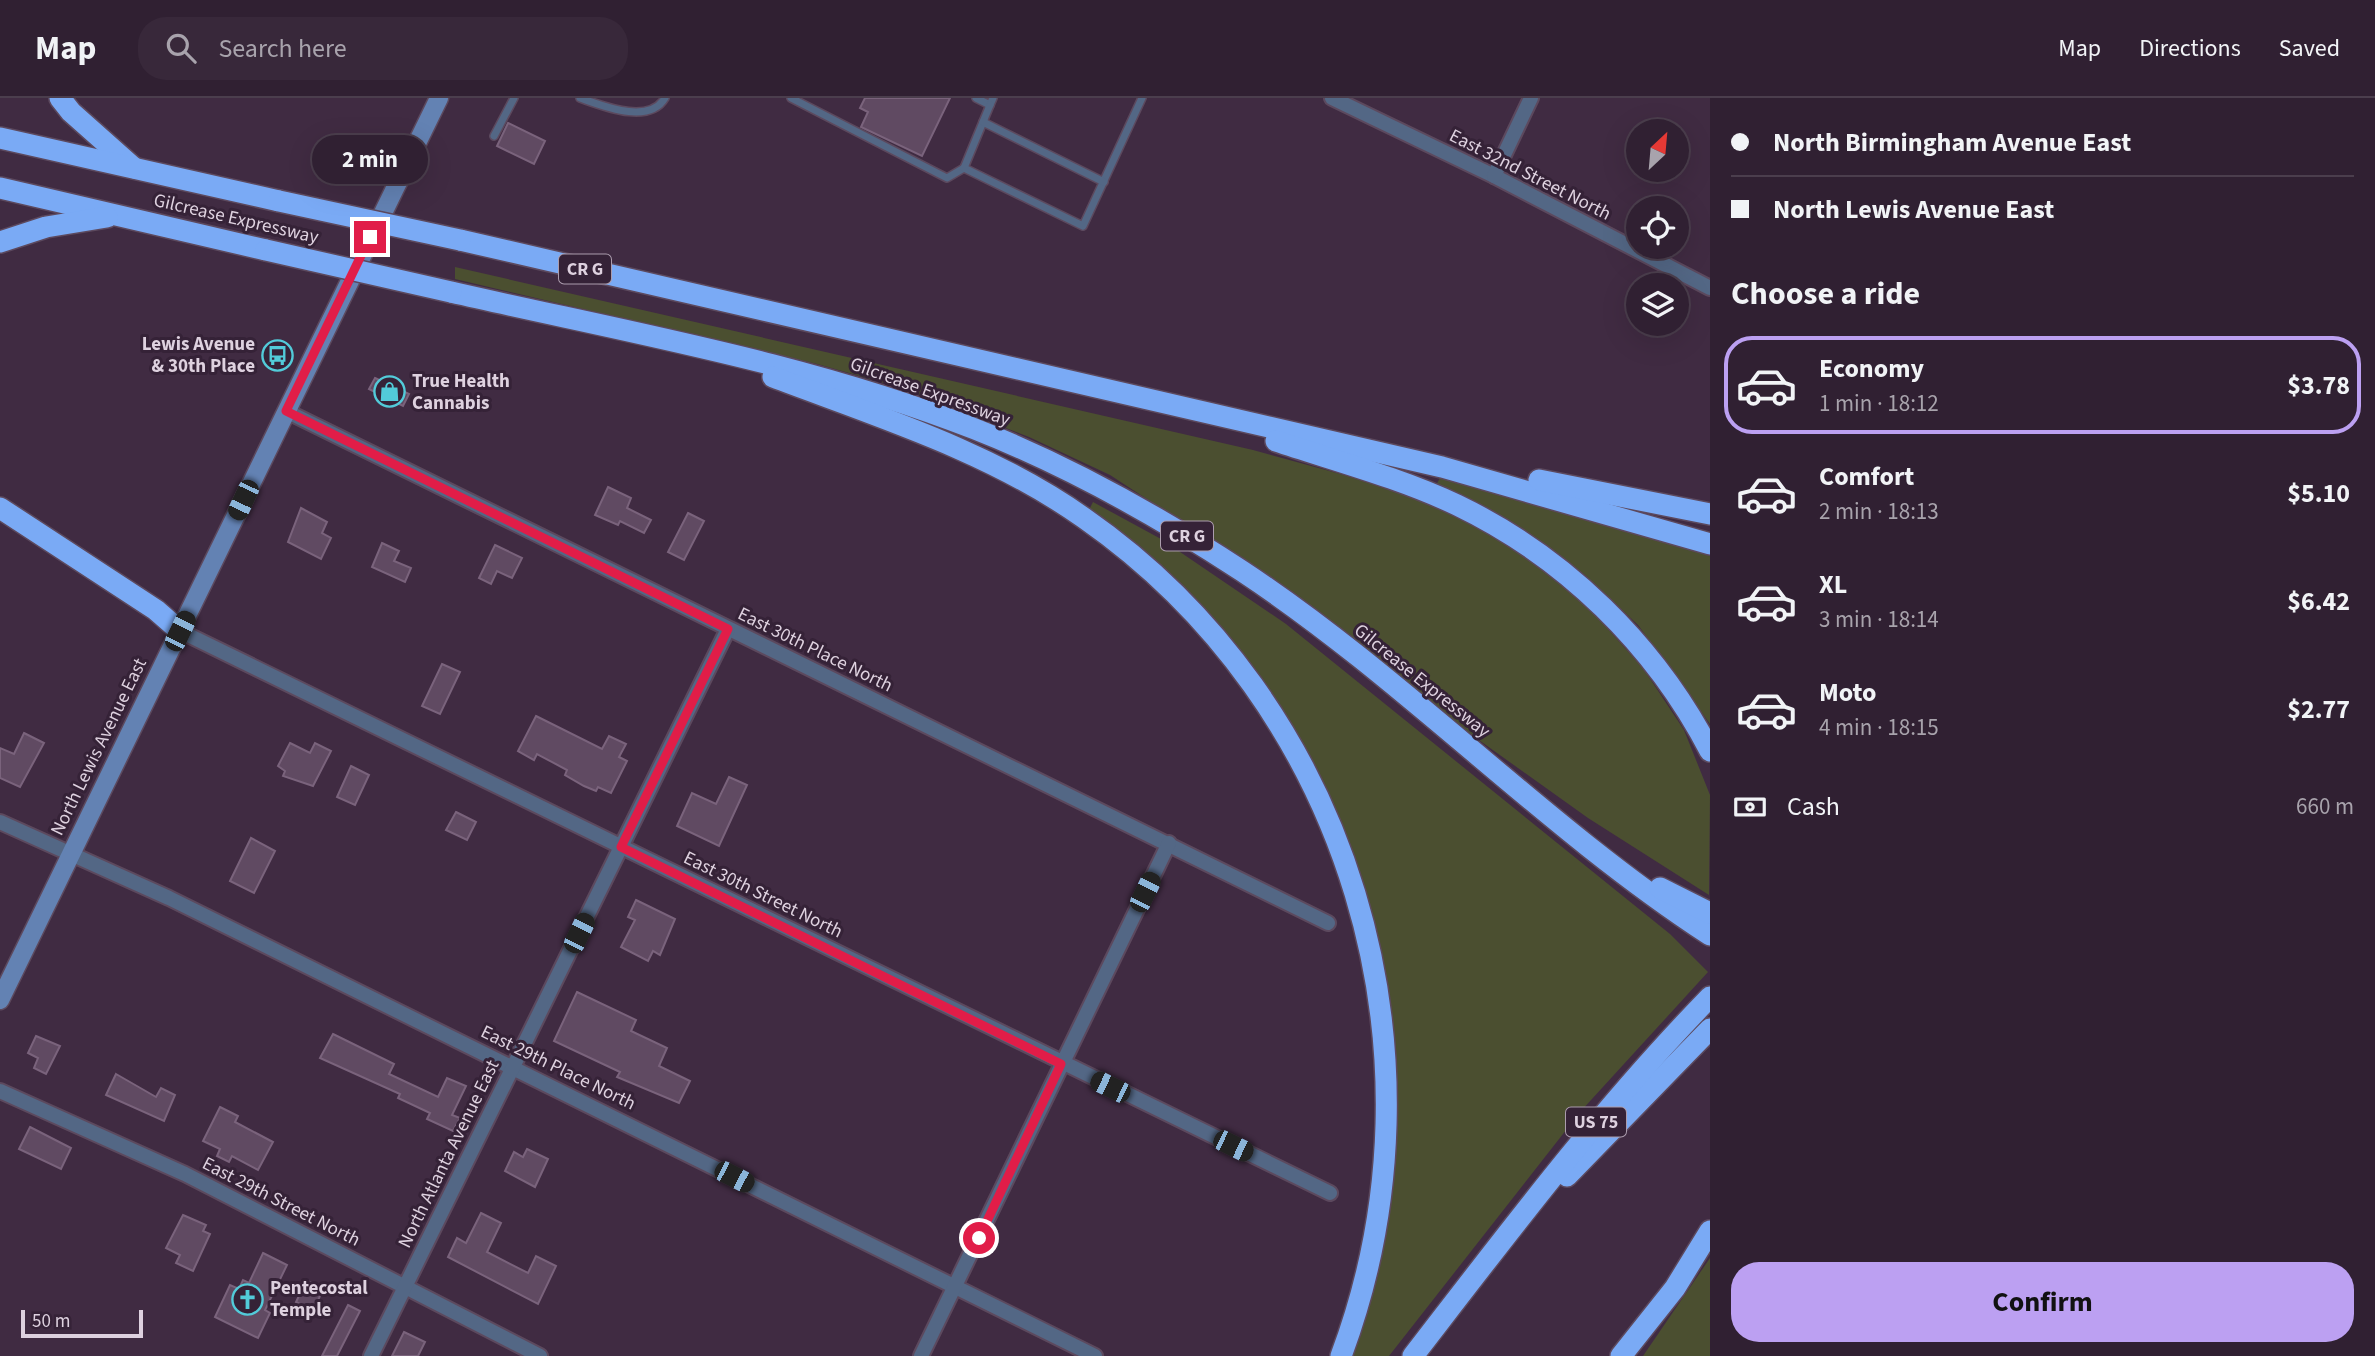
<!DOCTYPE html>
<html lang="en">
<head>
<meta charset="utf-8">
<style>
	body { margin:0; font-family:"Source Sans 3",sans-serif; background:#38283a; color:#f1f3f6; height:100vh; display:flex; flex-direction:column; font-size:26px; white-space:nowrap }
	* { box-sizing:border-box; margin:0 }
	p { font-size:23px; color:#a8a3ac }
	.icon { flex:none; width:38px; height:38px; fill:none; stroke:currentColor; stroke-width:2; stroke-linecap:round; stroke-linejoin:round }
	.map { position:relative; flex:1; overflow:hidden }
	.sheet { display:flex; flex-direction:column; background:#302032; width:665px }
	.sheet>* { flex:none }
	.top-card { display:grid; align-content:center; height:154px; padding:0 21px; background:#302032 }
	.needle { width:46px; rotate:26deg }
	.tools { position:absolute; left:1626px; top:21px; display:grid; gap:14px }
	.tools a { display:grid; place-items:center; width:63px; height:63px; border-radius:50%; background:#302032; box-shadow:0 7px 28px #0002,0 0 0 2px #4b3e4d; font-size:35px }
	.scale { position:absolute; left:21px; bottom:18px; width:122px; box-sizing:border-box; padding-left:7px; border:4px solid #ded1df; border-top:0; font-size:19px; line-height:24px; white-space:nowrap; color:#ded1df; -webkit-text-stroke:5px #352237; paint-order:stroke }
	.end { position:absolute; width:32px; height:32px; margin:-16px; border:9px solid #e11d48; background:#fff; box-shadow:0 0 0 4px #fff }
	.from { border-radius:50% }
	.bubble { position:absolute; height:49px; border-radius:24px; background:#302032; box-shadow:0 7px 28px #0002,0 0 0 2px #4b3e4d; font-size:23px; font-weight:700; line-height:49px; text-align:center }
	.car { position:absolute; width:21px; height:42px; margin:-21px -10px; border-radius:9px; box-shadow:0 0 5px 2px #0007; background:linear-gradient(#222 24%,#8ab4d8 0 40%,#222 0 76%,#8ab4d8 0 86%,#222 0) }
	.top-card b { display:flex; align-items:center; gap:24px; height:66px; font-size:26px }
	.top-card b+b { border-top:2px solid #4b3e4d }
	.top-card i { width:18px; height:18px; background:#f1f3f6 }
	ul { padding:0; list-style:none }
	li { display:flex; align-items:center; gap:21px; height:98px; margin:0 14px 10px; padding:0 7px; border:4px solid transparent; border-radius:28px }
	li div { flex:1 }
	li b { display:block; font-size:26px }
	li em { font-style:normal; font-weight:700 }
	li.selected { border-color:#bca0f2 }
	li>.icon { width:63px; height:63px; stroke-width:1.5 }
	h2 { padding:0 21px; font-size:32px; line-height:84px }
	.pay { display:flex; align-items:center; gap:18px; height:77px; padding:0 21px; font-size:26px }
	.pay p { margin-inline-start:auto }
	.button { display:flex; gap:14px; margin-top:auto; padding:14px 21px }
	.button a { flex:1; height:80px; border-radius:28px; background:#bca0f2; color:#111; font-size:28px; font-weight:700; line-height:80px; text-align:center }
	header { display:flex; align-items:center; gap:42px; box-sizing:border-box; height:98px; padding:0 35px; background:#302032; border-bottom:2px solid #4b3e4d }
	header strong { font-size:33px }
	nav { display:flex; gap:38px; margin-inline-start:auto; font-size:24px }
	.search { width:490px; height:63px; background:#38283a; display:flex; align-items:center; gap:18px; box-sizing:border-box; padding:0 24px; border-radius:28px; color:#a8a3ac; font-size:26px }
	main { display:flex; flex:1; min-height:0 }
	.map>svg:first-child { display:block }
</style>
</head>
<body>
<header>
<strong>Map</strong>
<div class="search"><svg class="icon" aria-label="search" viewBox="0 0 24 24"><circle cx="10" cy="10" r="6"/><path d="M15 15l6 6"/></svg>Search here</div>
<nav><a>Map</a><a>Directions</a><a>Saved</a></nav>
</header>
<main>
<div class="map">
<svg width="1710" height="1258" viewBox="0 0 1710 1258">
	<rect width="100%" height="100%" fill="#402b42"/>
	<g fill="#4b4f30">
		<path d="M455,169l798,183 139,38 75,32 69,42 54,47 53,59 41,62 26,65 -1,100 -121,-77 -126,-90 -165,-131 -187,-122 -81,-38 -127,-49 -85,-24 -362,-85z"/>
		<path d="M1440,380l216,58 54,20v168l-72,-99 -53,-50 -76,-55 -73,-35z"/>
		<path d="M1093,404l68,37 125,85 384,310 38,38 -127,139 -192,245h-39c22,-66 42,-136 45,-206 9,-189 -53,-373 -173,-519 -39,-46 -86,-83 -133,-121z"/>
		<path d="M1710,1160v98h-67z"/>
	</g>
	<g fill="#604a62" stroke="#7a637c" stroke-width="2">
		<path d="M865,0h85l-28,58 -61,-29 7,-15 -8,-4z"/>
		<path d="M508,25l37,18 -11,23 -37,-18z"/>
		<path d="M375,280l34,16 -6,12 -34,-17z"/>
		<path d="M608,389l23,11 -4,10 24,12 -7,13 -24,-12 -2,4 -23,-10z"/>
		<path d="M301,410l26,14 -5,11 9,5 -10,21 -33,-17z"/>
		<path d="M688,415l16,8 -20,39 -16,-8z"/>
		<path d="M382,445l17,8 -5,10 17,7 -6,14 -33,-15z"/>
		<path d="M495,447l27,13 -10,20 -15,-7 -6,13 -12,-6z"/>
		<path d="M442,566l18,8 -20,42 -18,-8z"/>
		<path d="M536,618l66,33 7,-13 17,8 -7,13 8,4 -16,32 -13,-6 -2,4 -12,-5 -19,-11 2,-5 -30,-16 -3,6 -16,-9z"/>
		<path d="M24,635l20,10 -24,44 -20,-9v-30l14,6z"/>
		<path d="M290,645l20,10 5,-10 16,8 -18,35 -30,-10 2,-5 -7,-5z"/>
		<path d="M351,668l18,9 -14,30 -18,-8z"/>
		<path d="M729,679l18,8 -28,61 -42,-20 15,-33 24,11z"/>
		<path d="M456,714l20,10 -9,18 -21,-10z"/>
		<path d="M251,740l24,13 -21,42 -24,-12z"/>
		<path d="M636,802l39,19 -15,36 -7,-4 -5,10 -27,-14 14,-27 -7,-3z"/>
		<path d="M577,894l59,28 -5,11 36,17 -8,18 31,15 -11,22 -62,-26 3,-5 -66,-31z"/>
		<path d="M333,936l61,30 -5,10 49,23 9,-19 19,8 -14,29 8,3 -7,13 -26,-12 3,-6 -32,-15 2,-4 -80,-36z"/>
		<path d="M36,938l24,10 -14,28 -12,-6 4,-10 -10,-5z"/>
		<path d="M116,976l40,23 5,-9 14,7 -11,26 -58,-26z"/>
		<path d="M220,1009l18,9 -3,6 38,20 -15,28 -26,-14 -3,6 -12,-6 3,-7 -17,-8z"/>
		<path d="M30,1029l41,21 -10,21 -42,-20z"/>
		<path d="M527,1051l21,10 -13,28 -30,-16 9,-19 9,5z"/>
		<path d="M481,1115l20,10 -14,29 41,21 8,-17 20,10 -18,38 -90,-47 9,-19 9,5z"/>
		<path d="M183,1117l23,10 -3,6 7,3 -17,37 -17,-8 4,-8 -14,-7z"/>
		<path d="M263,1155l24,12 -22,45 5,3 -12,25 -43,-21 15,-32 9,4 4,-9 6,3z"/>
		<path d="M310,1184l13,6 -9,23 -18,-9 9,-19 3,2z"/>
		<path d="M348,1207l12,6 -23,45h-15z"/>
		<path d="M404,1234l21,10 -7,14h-26z"/>
	</g>
	<g fill="none" stroke-linecap="round" stroke-linejoin="round">
		<defs>
			<g id="lane">
				<path d="M580,0c23,8 69,27 85,0"/>
				<path d="M791,0l156,80 17,-10"/>
				<path d="M976,0l14,7 3,-7"/>
				<path d="M990,7l-26,63 119,58 59,-128"/>
				<path d="M983,24l121,60"/>
				<path d="M494,38l20,-38"/>
			</g>
			<g id="street">
				<path d="M1332,0l162,78 216,112"/>
				<path d="M1494,78l37,-78"/>
				<path d="M286,313l1042,512"/>
				<path d="M180,533l1150,562"/>
				<path d="M0,724l169,76 926,458"/>
				<path d="M0,993l185,83 355,182"/>
				<path d="M371,1258l357,-727"/>
				<path d="M921,1258l248,-513"/>
			</g>
			<path id="secondary" d="M0,902l439,-902"/>
			<g id="highway">
				<path d="M60,0l11,14 63,56"/>
				<path d="M0,40l279,63"/>
				<path d="M0,90l266,62"/>
				<path d="M460,142l982,227 268,77"/>
				<path d="M0,144l46,-15 61,-10"/>
				<path d="M451,194c175,40 356,71 524,137 94,37 183,87 267,142 165,109 302,256 468,364"/>
				<path d="M773,279c106,40 218,75 311,141 267,186 370,536 257,838"/>
				<path d="M1276,343c60,20 124,37 181,64 108,52 198,140 253,246"/>
				<path d="M1539,382l171,34"/>
				<path d="M0,410l156,102 24,21"/>
				<path d="M1660,790l50,25"/>
				<path d="M1567,1078l143,-147"/>
				<path d="M1413,1258c95,-123 188,-247 297,-359"/>
				<path d="M1621,1258l54,-68 35,-57"/>
			</g>
		</defs>
		<use href="#lane" stroke="#5c495e" stroke-width="10"/>
		<use href="#street" stroke="#5c495e" stroke-width="18"/>
		<use href="#secondary" stroke="#5c495e" stroke-width="21"/>
		<use href="#highway" stroke="#5c495e" stroke-width="24"/>
		<use href="#lane" stroke="#536785" stroke-width="7"/>
		<use href="#street" stroke="#536785" stroke-width="14"/>
		<use href="#secondary" stroke="#6382b3" stroke-width="18"/>
		<use href="#highway" stroke="#7aaaf5" stroke-width="21"/>
		<defs>
			<g id="highway-bridge">
				<path d="M279,103l181,39"/>
				<path d="M266,152l185,42"/>
			</g>
		</defs>
		<use href="#highway-bridge" stroke="#5c495e" stroke-width="24" stroke-linecap="butt"/>
		<use href="#highway-bridge" stroke="#7aaaf5" stroke-width="21"/>
	</g>
	<g fill="none" stroke-linecap="round" stroke-linejoin="round">
		<path stroke="#e11d48" stroke-width="9" d="M370,139l-84,174 442,218 -107,218 440,217 -82,174"/>
	</g>
	<defs>
		<symbol id="bus-ring" viewBox="-11 -11 22 22"><circle r="9.5" fill="#352237" stroke="#52cbd9" stroke-width="1.5"/><path d="M-5-6H5V4H4V6H2V4H-2V6H-4V4H-5ZM-3.5-4V0h7V-4ZM-3.5 1.2v1.5H-2V1.2ZM2 1.2v1.5H3.5V1.2Z" fill="#52cbd9"/></symbol>
		<symbol id="shop-ring" viewBox="-11 -11 22 22"><circle r="9.5" fill="#352237" stroke="#52cbd9" stroke-width="1.5"/><path d="M-5-2.5h2.3a2.7 3.5 0 0 1 5.4 0H5L5.5 6h-11ZM-1.5-2.5h3a1.5 2.3 0 0 0-3 0Z" fill="#52cbd9"/></symbol>
		<symbol id="church-ring" viewBox="-11 -11 22 22"><circle r="9.5" fill="#352237" stroke="#52cbd9" stroke-width="1.5"/><path d="M-1.2-6h2.4v3.5h3.3v2.4h-3.3V6h-2.4V-.1h-3.3v-2.4h3.3Z" fill="#52cbd9"/></symbol>
	</defs>
	<g fill-rule="evenodd">
		<use href="#bus-ring" x="260" y="240" width="35" height="35"/>
		<use href="#shop-ring" x="372" y="276" width="35" height="35"/>
		<use href="#church-ring" x="230" y="1184" width="35" height="35"/>
	</g>
	<g text-anchor="middle" dominant-baseline="central" stroke-width="6" stroke-linejoin="round" paint-order="stroke">
		<g fill="#352237" stroke="#ab9cad" stroke-width="2">
			<rect x="559" y="156.5" width="52" height="29" rx="5"/>
			<rect x="1161" y="423.5" width="52" height="29" rx="5"/>
			<rect x="1566" y="1009.5" width="60" height="29" rx="5"/>
		</g>
		<g font-size="18" font-weight="bold" fill="#ded1df">
			<text x="585" y="171">CR G</text>
			<text x="1187" y="438">CR G</text>
			<text x="1596" y="1024">US 75</text>
		</g>
		<g font-size="19" fill="#ded1df" stroke="#352237">
			<text transform="translate(1530 77) rotate(27)">East 32nd Street North</text>
			<text transform="translate(236 121) rotate(13)">Gilcrease Expressway</text>
			<text transform="translate(930 294) rotate(20)">Gilcrease Expressway</text>
			<text transform="translate(815 552) rotate(26)">East 30th Place North</text>
			<text transform="translate(1422 583) rotate(39)">Gilcrease Expressway</text>
			<text transform="translate(99 649) rotate(-64)">North Lewis Avenue East</text>
			<text transform="translate(763 797) rotate(26)">East 30th Street North</text>
			<text transform="translate(558 970) rotate(26)">East 29th Place North</text>
			<text transform="translate(449 1056) rotate(-64)">North Atlanta Avenue East</text>
			<text transform="translate(281 1104) rotate(27)">East 29th Street North</text>
		</g>
		<g font-size="19" font-weight="bold" fill="#ded1df" stroke="#352237" text-anchor="start">
			<text x="255" y="246" text-anchor="end">Lewis Avenue<tspan x="255" dy="22">&amp; 30th Place</tspan></text>
			<text x="412" y="283">True Health<tspan x="412" dy="22">Cannabis</tspan></text>
			<text x="270" y="1190">Pentecostal<tspan x="270" dy="22">Temple</tspan></text>
		</g>
	</g>
</svg>
<div class="tools">
<a><svg class="needle" viewBox="-14 -14 28 28"><path d="M0-13l5 13h-10z" fill="#e53935"/><path d="M0 13l5-13h-10z" fill="#a8a3ac"/></svg></a>
<a><svg class="icon" aria-label="locate" viewBox="0 0 24 24"><circle cx="12" cy="12" r="6"/><path d="M12 2v4M12 18v4M2 12h4M18 12h4"/></svg></a>
<a><svg class="icon" aria-label="layers" viewBox="0 0 24 24"><path d="M12 4l9 5-9 5-9-5zM3 14l9 5 9-5"/></svg></a>
</div>
<div class="scale">50 m</div>
<i class="end from" style="left:979px;top:1140px"></i>
<i class="end" style="left:370px;top:139px"></i>
<div class="bubble" style="left:312px;top:37px;width:116px">2 min</div>
<i class="car" style="left:243px;top:402px;rotate:205deg"></i>
<i class="car" style="left:180px;top:533px;rotate:26deg"></i>
<i class="car" style="left:1145px;top:794px;rotate:26deg"></i>
<i class="car" style="left:579px;top:835px;rotate:26deg"></i>
<i class="car" style="left:1110px;top:989px;rotate:296deg"></i>
<i class="car" style="left:1233px;top:1048px;rotate:116deg"></i>
<i class="car" style="left:734px;top:1079px;rotate:117deg"></i>
</div>
<section class="sheet">
<div class="top-card">
<b><i class="from"></i>North Birmingham Avenue East</b>
<b><i></i>North Lewis Avenue East</b>
</div>
<h2>Choose a ride</h2>
<ul>
<li class="selected"><svg class="icon" aria-label="car" viewBox="0 0 24 24"><path d="M5 17H2v-5l4-1 3-4h7l3 4 3 1v5h-3M9 17h6M6 11h13"/><circle cx="7" cy="17" r="2"/><circle cx="17" cy="17" r="2"/></svg><div><b>Economy</b><p>1 min · 18:12</p></div><em>$3.78</em></li>
<li><svg class="icon" aria-label="car" viewBox="0 0 24 24"><path d="M5 17H2v-5l4-1 3-4h7l3 4 3 1v5h-3M9 17h6M6 11h13"/><circle cx="7" cy="17" r="2"/><circle cx="17" cy="17" r="2"/></svg><div><b>Comfort</b><p>2 min · 18:13</p></div><em>$5.10</em></li>
<li><svg class="icon" aria-label="car" viewBox="0 0 24 24"><path d="M5 17H2v-5l4-1 3-4h7l3 4 3 1v5h-3M9 17h6M6 11h13"/><circle cx="7" cy="17" r="2"/><circle cx="17" cy="17" r="2"/></svg><div><b>XL</b><p>3 min · 18:14</p></div><em>$6.42</em></li>
<li><svg class="icon" aria-label="car" viewBox="0 0 24 24"><path d="M5 17H2v-5l4-1 3-4h7l3 4 3 1v5h-3M9 17h6M6 11h13"/><circle cx="7" cy="17" r="2"/><circle cx="17" cy="17" r="2"/></svg><div><b>Moto</b><p>4 min · 18:15</p></div><em>$2.77</em></li>
</ul>
<div class="pay"><svg class="icon" aria-label="cash" viewBox="0 0 24 24"><path d="M3 7h18v10H3z"/><circle cx="12" cy="12" r="2"/></svg>Cash<p>660 m</p></div>
<div class="button"><a>Confirm</a></div>
</section>
</main>
</body>
</html>
